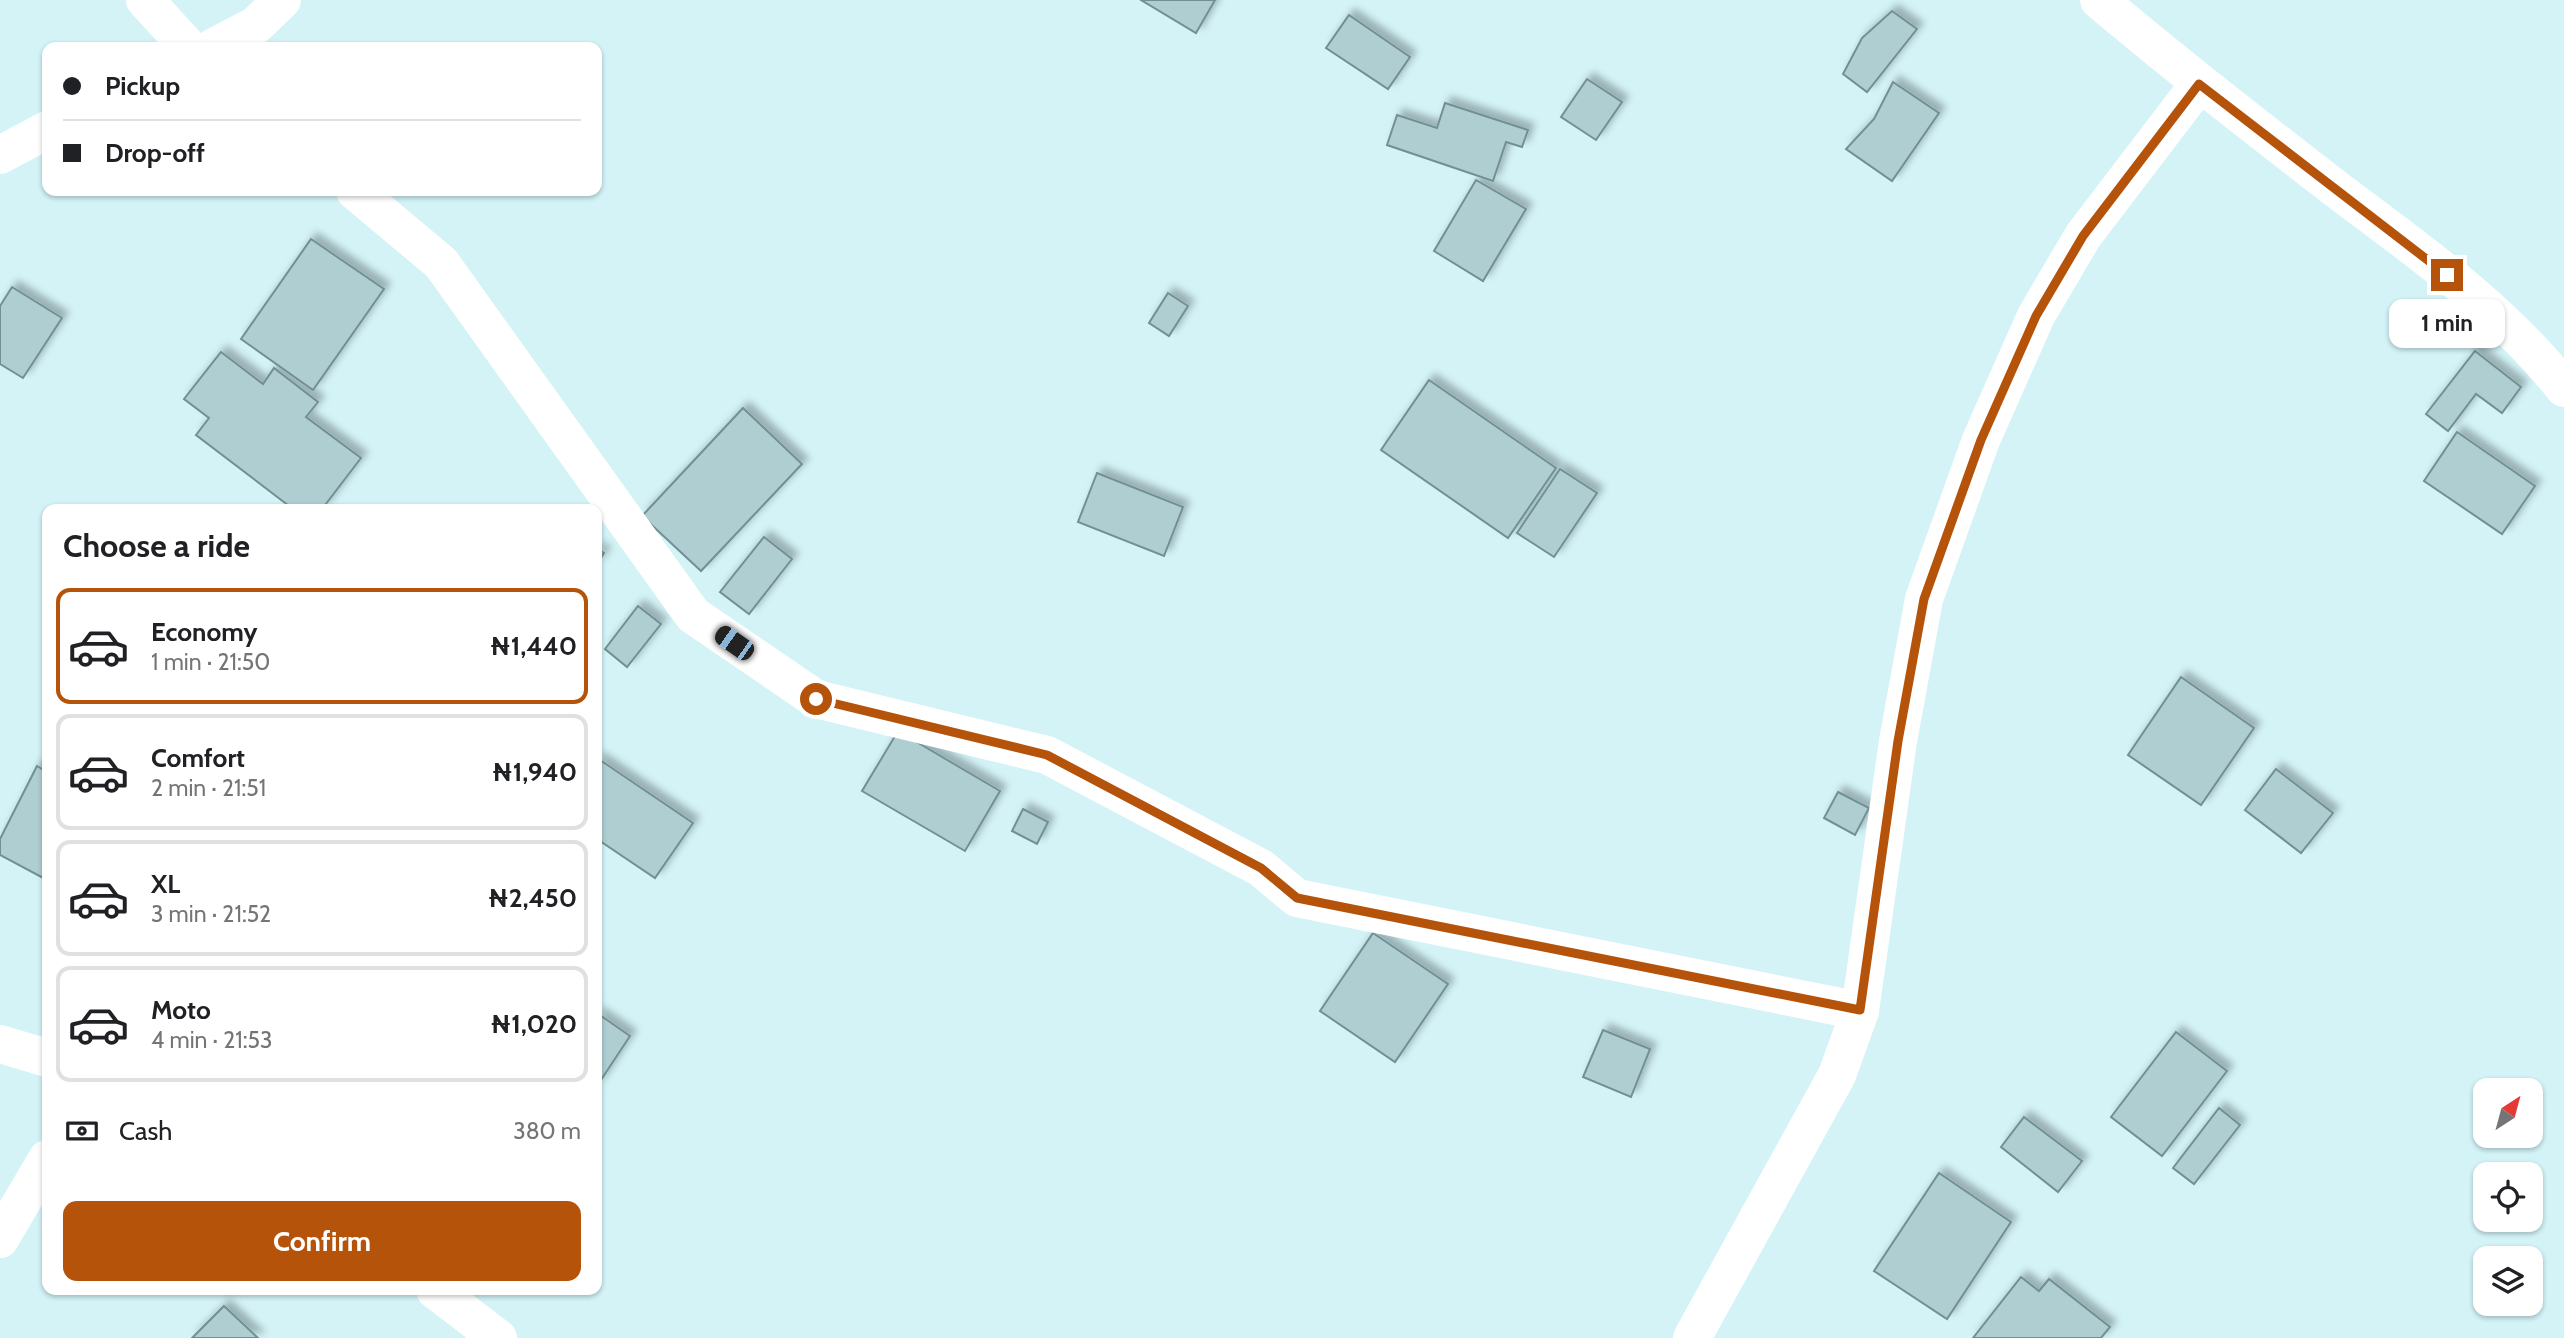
<!DOCTYPE html>
<html lang="en">
<head>
<meta charset="utf-8">
<style>
	body { margin:0; font-family:Cabin,sans-serif; background:#f6f6f6; color:#202124; height:100vh; display:flex; flex-direction:column; font-size:26px; white-space:nowrap }
	* { box-sizing:border-box; margin:0 }
	p { font-size:23px; color:#757577 }
	.icon { flex:none; width:38px; height:38px; fill:none; stroke:currentColor; stroke-width:2; stroke-linecap:round; stroke-linejoin:round }
	.map { position:relative; flex:1; overflow:hidden }
	.side { position:absolute; left:42px; top:504px; width:560px; height:791px; display:flex; flex-direction:column; background:#fff; border-radius:14px; box-shadow:0 2px 5px #0004 }
	.side>* { flex:none }
	.guide { position:absolute; left:42px; top:42px; width:560px; height:154px; border-radius:14px; box-shadow:0 2px 5px #0004; display:grid; align-content:center; height:154px; padding:0 21px; background:#fff }
	.needle { width:46px; rotate:36deg }
	.fabs { position:absolute; left:2473px; top:1078px; display:grid; gap:14px }
	.fabs a { display:grid; place-items:center; width:70px; height:70px; border-radius:14px; background:#fff; box-shadow:0 2px 5px #0004; font-size:35px }
	.end { position:absolute; width:32px; height:32px; margin:-16px; border:9px solid #b45309; background:#fff; box-shadow:0 0 0 4px #fff }
	.from { border-radius:50% }
	.bubble { position:absolute; height:49px; border-radius:14px; background:#fff; box-shadow:0 2px 5px #0004; font-size:23px; font-weight:700; line-height:49px; text-align:center }
	.car { position:absolute; width:21px; height:42px; margin:-21px -10px; border-radius:9px; box-shadow:0 0 5px 2px #0007; background:linear-gradient(#222 24%,#8ab4d8 0 40%,#222 0 76%,#8ab4d8 0 86%,#222 0) }
	.guide b { display:flex; align-items:center; gap:24px; height:66px; font-size:26px }
	.guide b+b { border-top:2px solid #e0e0e0 }
	.guide i { width:18px; height:18px; background:#202124 }
	ul { padding:0; list-style:none }
	li { display:flex; align-items:center; gap:21px; height:116px; margin:0 14px 10px; padding:0 7px; border:4px solid #e0e0e0; border-radius:14px }
	li div { flex:1 }
	li b { display:block; font-size:26px }
	li em { font-style:normal; font-weight:700 }
	li.selected { border-color:#b45309 }
	li>.icon { width:63px; height:63px; stroke-width:1.5 }
	h2 { padding:0 21px; font-size:32px; line-height:84px }
	.pay { display:flex; align-items:center; gap:18px; height:77px; padding:0 21px; font-size:26px }
	.pay p { margin-inline-start:auto }
	.action { display:flex; gap:14px; margin-top:auto; padding:14px 21px }
	.action a { flex:1; height:80px; border-radius:14px; background:#b45309; color:#fff; font-size:28px; font-weight:700; line-height:80px; text-align:center }
	.map>svg:first-child { display:block }
</style>
</head>
<body>
<div class="map">
<svg width="2564" height="1338" viewBox="0 0 2564 1338">
	<defs>
		<filter id="shadow"><feDropShadow dx="6" dy="-6" stdDeviation="3.5" flood-color="#0004"/></filter>
	</defs>
	<rect width="100%" height="100%" fill="#d3f3f7"/>
	<g fill="#afced1" stroke="#729093" stroke-width="2" filter="url(#shadow)">
		<path d="M1141,0h74l-19,33z"/>
		<path d="M1892,11l25,18 -50,63 -24,-18 19,-36z"/>
		<path d="M1349,15l61,42 -22,32 -62,-41z"/>
		<path d="M1587,79l35,23 -26,38 -35,-23z"/>
		<path d="M1893,82l46,31 -47,68 -46,-32 28,-30z"/>
		<path d="M1445,103l83,27 -6,17 -16,-5 -13,39 -106,-36 10,-30 40,13z"/>
		<path d="M1476,180l50,29 -43,72 -49,-30z"/>
		<path d="M311,239l73,50 -71,101 -72,-51z"/>
		<path d="M12,287l50,31 -39,60 -23,-14v-58z"/>
		<path d="M1168,293l20,13 -19,30 -20,-13z"/>
		<path d="M2475,351l46,36 -19,26 -26,-19 -28,37 -22,-17z"/>
		<path d="M221,352l42,32 11,-16 44,34 -12,15 55,41 -39,51h-29l-97,-74 13,-17 -25,-19z"/>
		<path d="M1429,380l127,88 -48,70 -127,-88z"/>
		<path d="M743,408l59,56 -101,107 -59,-55z"/>
		<path d="M2457,432l78,54 -33,48 -78,-53z"/>
		<path d="M1560,469l37,24 -43,64 -37,-24z"/>
		<path d="M1097,473l86,34 -19,49 -86,-34z"/>
		<path d="M764,537l28,22 -43,55 -29,-22z"/>
		<path d="M597,548l7,5 -7,11z"/>
		<path d="M638,606l23,18 -34,43 -22,-18z"/>
		<path d="M2181,677l73,51 -53,77 -73,-50z"/>
		<path d="M898,731l102,60 -35,60 -103,-60z"/>
		<path d="M597,758l96,65 -38,55 -58,-39z"/>
		<path d="M37,766l10,6v108l-47,-25v-16z"/>
		<path d="M2276,769l57,44 -32,40 -56,-43z"/>
		<path d="M1838,792l31,16 -14,27 -31,-17z"/>
		<path d="M1023,809l25,13 -11,22 -25,-13z"/>
		<path d="M1373,933l75,51 -53,78 -75,-51z"/>
		<path d="M597,1013l33,23 -33,50z"/>
		<path d="M1603,1030l47,19 -19,48 -48,-20z"/>
		<path d="M2176,1032l51,39 -65,85 -51,-39z"/>
		<path d="M2219,1108l21,17 -46,59 -21,-16z"/>
		<path d="M2024,1117l58,44 -24,31 -57,-45z"/>
		<path d="M1939,1173l72,49 -64,97 -73,-48z"/>
		<path d="M2021,1277l18,14 10,-12 61,48 -9,11h-128z"/>
		<path d="M224,1306l34,32h-66z"/>
	</g>
	<g fill="none" stroke-linecap="round" stroke-linejoin="round">
		<g stroke="#fff" stroke-width="38">
			<path d="M145,0l43,47"/>
			<path d="M2099,0c77,65 157,127 237,189 80,60 166,120 228,199"/>
			<path d="M214,47l42,-22 26,-25"/>
			<path d="M0,155l47,-25"/>
			<path d="M355,191l86,72 252,352 123,84 231,56 214,113 36,30 563,113"/>
			<path d="M0,1044l47,14"/>
			<path d="M0,1239l47,-80"/>
			<path d="M435,1290l63,48"/>
			<path d="M1692,1338l145,-263 23,-64 38,-270 26,-142 57,-159 55,-124 47,-80 116,-152"/>
		</g>
	</g>
	<g fill="none" stroke-linecap="round" stroke-linejoin="round">
		<path stroke="#b45309" stroke-width="9" d="M816,699l231,56 214,113 36,30 563,112 38,-269 26,-142 57,-159 55,-124 47,-80 116,-152 248,191"/>
	</g>
</svg>
<div class="fabs">
<a><svg class="needle" viewBox="-14 -14 28 28"><path d="M0-13l5 13h-10z" fill="#e53935"/><path d="M0 13l5-13h-10z" fill="#757577"/></svg></a>
<a><svg class="icon" aria-label="locate" viewBox="0 0 24 24"><circle cx="12" cy="12" r="6"/><path d="M12 2v4M12 18v4M2 12h4M18 12h4"/></svg></a>
<a><svg class="icon" aria-label="layers" viewBox="0 0 24 24"><path d="M12 4l9 5-9 5-9-5zM3 14l9 5 9-5"/></svg></a>
</div>
<i class="end from" style="left:816px;top:699px"></i>
<i class="end" style="left:2447px;top:275px"></i>
<div class="bubble" style="left:2389px;top:299px;width:116px">1 min</div>
<i class="car" style="left:734px;top:643px;rotate:305deg"></i>
<div class="guide">
<b><i class="from"></i>Pickup</b>
<b><i></i>Drop-off</b>
</div>
<section class="side">
<h2>Choose a ride</h2>
<ul>
<li class="selected"><svg class="icon" aria-label="car" viewBox="0 0 24 24"><path d="M5 17H2v-5l4-1 3-4h7l3 4 3 1v5h-3M9 17h6M6 11h13"/><circle cx="7" cy="17" r="2"/><circle cx="17" cy="17" r="2"/></svg><div><b>Economy</b><p>1 min · 21:50</p></div><em>₦1,440</em></li>
<li><svg class="icon" aria-label="car" viewBox="0 0 24 24"><path d="M5 17H2v-5l4-1 3-4h7l3 4 3 1v5h-3M9 17h6M6 11h13"/><circle cx="7" cy="17" r="2"/><circle cx="17" cy="17" r="2"/></svg><div><b>Comfort</b><p>2 min · 21:51</p></div><em>₦1,940</em></li>
<li><svg class="icon" aria-label="car" viewBox="0 0 24 24"><path d="M5 17H2v-5l4-1 3-4h7l3 4 3 1v5h-3M9 17h6M6 11h13"/><circle cx="7" cy="17" r="2"/><circle cx="17" cy="17" r="2"/></svg><div><b>XL</b><p>3 min · 21:52</p></div><em>₦2,450</em></li>
<li><svg class="icon" aria-label="car" viewBox="0 0 24 24"><path d="M5 17H2v-5l4-1 3-4h7l3 4 3 1v5h-3M9 17h6M6 11h13"/><circle cx="7" cy="17" r="2"/><circle cx="17" cy="17" r="2"/></svg><div><b>Moto</b><p>4 min · 21:53</p></div><em>₦1,020</em></li>
</ul>
<div class="pay"><svg class="icon" aria-label="cash" viewBox="0 0 24 24"><path d="M3 7h18v10H3z"/><circle cx="12" cy="12" r="2"/></svg>Cash<p>380 m</p></div>
<div class="action"><a>Confirm</a></div>
</section>
</div>
</body>
</html>
